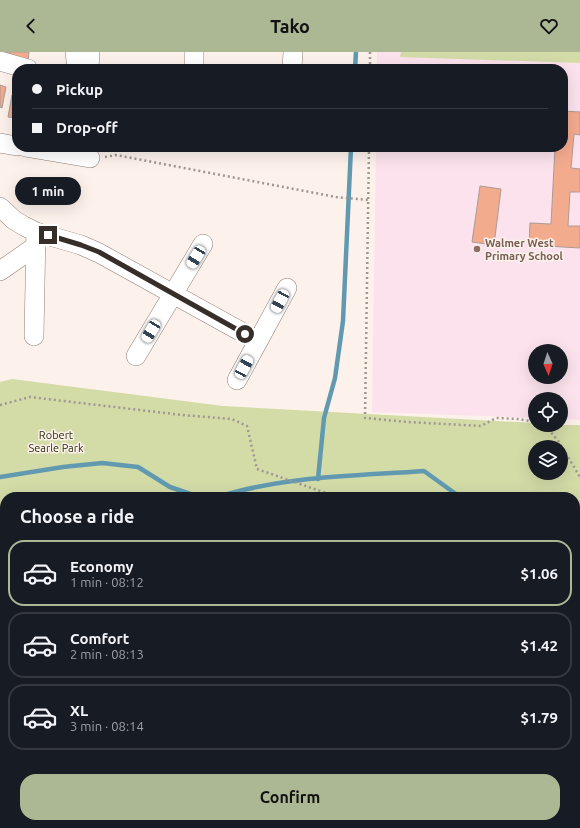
<!DOCTYPE html>
<html lang="en">
<head>
<meta charset="utf-8">
<style>
	body { margin:0; font-family:Ubuntu,sans-serif; background:#20242c; color:#f1f3f6; height:100vh; display:flex; flex-direction:column; font-size:15px; white-space:nowrap }
	* { box-sizing:border-box; margin:0 }
	p { font-size:13px; color:#9ea1a6 }
	.icon { flex:none; width:22px; height:22px; fill:none; stroke:currentColor; stroke-width:2; stroke-linecap:round; stroke-linejoin:round }
	.map { position:relative; flex:1; overflow:hidden }
	.details { position:absolute; left:0px; top:440px; width:580px; height:336px; display:flex; flex-direction:column; background:#171b24; border-radius:16px 16px 0 0; box-shadow:0 4px 16px #0002 }
	.details>* { flex:none }
	.guide { position:absolute; left:12px; top:12px; width:556px; height:88px; border-radius:16px; box-shadow:0 4px 16px #0002; display:grid; align-content:center; height:88px; padding:0 20px; background:#171b24 }
	.needle { width:26px; rotate:177deg }
	.controls { position:absolute; left:528px; top:292px; display:grid; gap:8px }
	.controls a { display:grid; place-items:center; width:40px; height:40px; border-radius:50%; background:#171b24; box-shadow:0 4px 16px #0002; font-size:20px }
	.end { position:absolute; width:18px; height:18px; margin:-9px; border:5px solid #352e2a; background:#fff; box-shadow:0 0 0 2px #fff }
	.from { border-radius:50% }
	.bubble { position:absolute; height:28px; border-radius:14px; background:#171b24; box-shadow:0 4px 16px #0002; font-size:13px; font-weight:700; line-height:28px; text-align:center }
	.car { position:absolute; width:12px; height:24px; margin:-12px -6px; border-radius:5px; box-shadow:0 0 3px 1px #0007; background:linear-gradient(#fff 24%,#345 0 40%,#fff 0 76%,#345 0 86%,#fff 0) }
	.guide b { display:flex; align-items:center; gap:14px; height:38px; font-size:15px }
	.guide b+b { border-top:1px solid #363941 }
	.guide i { width:10px; height:10px; background:#f1f3f6 }
	ul { padding:0; list-style:none }
	li { display:flex; align-items:center; gap:12px; height:66px; margin:0 8px 6px; padding:0 12px; border:2px solid #363941; border-radius:16px }
	li div { flex:1 }
	li b { display:block; font-size:15px }
	li em { font-style:normal; font-weight:700 }
	li.on { border-color:#acb794 }
	li>.icon { width:36px; height:36px; stroke-width:1.5 }
	h2 { padding:0 20px; font-size:18px; line-height:48px }
	.primary-button { display:flex; gap:8px; margin-top:auto; padding:8px 20px }
	.primary-button a { flex:1; height:46px; border-radius:16px; background:#acb794; color:#111; font-size:16px; font-weight:700; line-height:46px; text-align:center }
	header { display:flex; justify-content:space-between; align-items:center; height:52px; padding:0 20px; background:#acb794; color:#111; font-size:18px; font-weight:700 }
	.map>svg:first-child { display:block }
</style>
</head>
<body>
<header><svg class="icon" aria-label="back" viewBox="0 0 24 24"><path d="M15 5l-7 7 7 7"/></svg>Tako<svg class="icon" aria-label="heart" viewBox="0 0 24 24"><path d="M12 20l-8-8c-3-5 5-10 8-4 3-6 11-1 8 4z"/></svg></header>
<div class="map">
<svg width="580" height="776" viewBox="0 0 580 776">
	<rect width="100%" height="100%" fill="#fcf1eb"/>
	<path fill="#fbe2ec" fill-rule="evenodd" d="M377,0h203v368l-19,-1v-20h-26v19l-163,-6 4,-265h187v-78h-186zM535,299h26v26h-26z"/>
	<g fill="#d3dca7" fill-rule="evenodd">
		<path d="M401,0h179v11l-180,-6z"/>
		<path d="M12,327l211,27 312,17v2h45v403h-580v-446zM535,395h26v26h-26zM5,445h570v326h-570z"/>
	</g>
	<g fill="none" stroke-linecap="round" stroke-linejoin="round">
		<g stroke="#619ab0" stroke-width="4.5">
			<path d="M355,17l1,-17"/>
			<path d="M0,425l63,-10 39,-4 36,4 32,20 29,10"/>
			<path d="M318,427l6,-61 11,-40 8,-57 8,-174"/>
			<path d="M218,445c65,-21 139,-21 206,-26l36,26"/>
			<path d="M575,570h5"/>
		</g>
	</g>
	<g fill="#f3ab8e" stroke="#ad9b94">
		<path d="M7,0h22l-1,9 -22,-1z"/>
		<path d="M0,33l6,2 -4,21 -2,-1z"/>
		<path d="M12,43l5,1v22l-9,-1z"/>
		<path d="M563,59l17,1v23l-6,-1 -3,34 9,1v23h-10l-2,34h12v22l-51,-3 1,-22 21,1 4,-77h8z"/>
		<path d="M480,134l21,3 -7,56 -22,-3z"/>
	</g>
	<g fill="none" stroke-linecap="round" stroke-linejoin="round">
		<defs>
			<g id="minor">
				<path d="M75,0l2,17"/>
				<path d="M0,9l28,8"/>
				<path d="M89,17l1,-17"/>
				<path d="M194,17v-17"/>
				<path d="M292,17l1,-17"/>
				<path d="M0,91l17,3"/>
				<path d="M25,95l65,11"/>
				<path d="M0,155l14,13 10,6 12,6 45,13 18,8 159,88"/>
				<path d="M0,219l36,-25"/>
				<path d="M34,284l2,-104"/>
				<path d="M136,304l67,-112"/>
				<path d="M237,328l50,-92"/>
			</g>
		</defs>
		<use href="#minor" stroke="#907f77" stroke-width="20"/>
		<g stroke="#a09792" stroke-width="2.5" stroke-dasharray="2 3" stroke-linecap="butt">
			<path d="M370,17v-17"/>
			<path d="M369,95l-4,271 43,4 73,4 15,-8 23,1 16,3"/>
			<path d="M105,105l11,-2 220,42 32,3"/>
			<path d="M0,353l30,-8 152,18 50,4 15,7 10,43 69,24v4"/>
			<path d="M545,373l14,17 21,35"/>
			<path d="M0,625l5,-1"/>
			<path d="M0,687l5,-4"/>
			<path d="M0,732l5,-2"/>
			<path d="M281,771h20"/>
			<path d="M526,771l9,5"/>
			<path d="M35,776l11,-3h6l2,3"/>
			<path d="M79,776l1,-5"/>
			<path d="M247,776l2,-5"/>
		</g>
		<use href="#minor" stroke="#fff" stroke-width="19"/>
	</g>
	<g fill="none" stroke-linecap="round" stroke-linejoin="round">
		<path stroke="#352e2a" stroke-width="5" d="M48,183l33,10 18,7 146,82"/>
	</g>
	<circle fill="#8d6e63" stroke="#fcf1eb" stroke-width="1.5" cx="477" cy="197" r="4"/>
	<g text-anchor="middle" dominant-baseline="central" stroke-width="3" stroke-linejoin="round" paint-order="stroke">
		<g font-size="11" font-weight="bold" fill="#785e54" stroke="#fcf1eb" text-anchor="start">
			<text x="485" y="191">Walmer West<tspan x="485" dy="13">Primary School</tspan></text>
		</g>
		<g font-size="11" fill="#282c0d" stroke="#fcf1eb">
			<text x="56" y="383">Robert<tspan x="56" dy="13">Searle Park</tspan></text>
		</g>
	</g>
</svg>
<div class="controls">
<a><svg class="needle" viewBox="-14 -14 28 28"><path d="M0-13l5 13h-10z" fill="#e53935"/><path d="M0 13l5-13h-10z" fill="#9ea1a6"/></svg></a>
<a><svg class="icon" aria-label="locate" viewBox="0 0 24 24"><circle cx="12" cy="12" r="6"/><path d="M12 2v4M12 18v4M2 12h4M18 12h4"/></svg></a>
<a><svg class="icon" aria-label="layers" viewBox="0 0 24 24"><path d="M12 4l9 5-9 5-9-5zM3 14l9 5 9-5"/></svg></a>
</div>
<i class="end from" style="left:245px;top:282px"></i>
<i class="end" style="left:48px;top:183px"></i>
<div class="bubble" style="left:15px;top:125px;width:66px">1 min</div>
<i class="car" style="left:196px;top:205px;rotate:211deg"></i>
<i class="car" style="left:280px;top:249px;rotate:208deg"></i>
<i class="car" style="left:151px;top:279px;rotate:211deg"></i>
<i class="car" style="left:244px;top:315px;rotate:28deg"></i>
<div class="guide">
<b><i class="from"></i>Pickup</b>
<b><i></i>Drop-off</b>
</div>
<section class="details">
<h2>Choose a ride</h2>
<ul>
<li class="on"><svg class="icon" aria-label="car" viewBox="0 0 24 24"><path d="M5 17H2v-5l4-1 3-4h7l3 4 3 1v5h-3M9 17h6M6 11h13"/><circle cx="7" cy="17" r="2"/><circle cx="17" cy="17" r="2"/></svg><div><b>Economy</b><p>1 min · 08:12</p></div><em>$1.06</em></li>
<li><svg class="icon" aria-label="car" viewBox="0 0 24 24"><path d="M5 17H2v-5l4-1 3-4h7l3 4 3 1v5h-3M9 17h6M6 11h13"/><circle cx="7" cy="17" r="2"/><circle cx="17" cy="17" r="2"/></svg><div><b>Comfort</b><p>2 min · 08:13</p></div><em>$1.42</em></li>
<li><svg class="icon" aria-label="car" viewBox="0 0 24 24"><path d="M5 17H2v-5l4-1 3-4h7l3 4 3 1v5h-3M9 17h6M6 11h13"/><circle cx="7" cy="17" r="2"/><circle cx="17" cy="17" r="2"/></svg><div><b>XL</b><p>3 min · 08:14</p></div><em>$1.79</em></li>
</ul>
<div class="primary-button"><a>Confirm</a></div>
</section>
</div>
</body>
</html>
